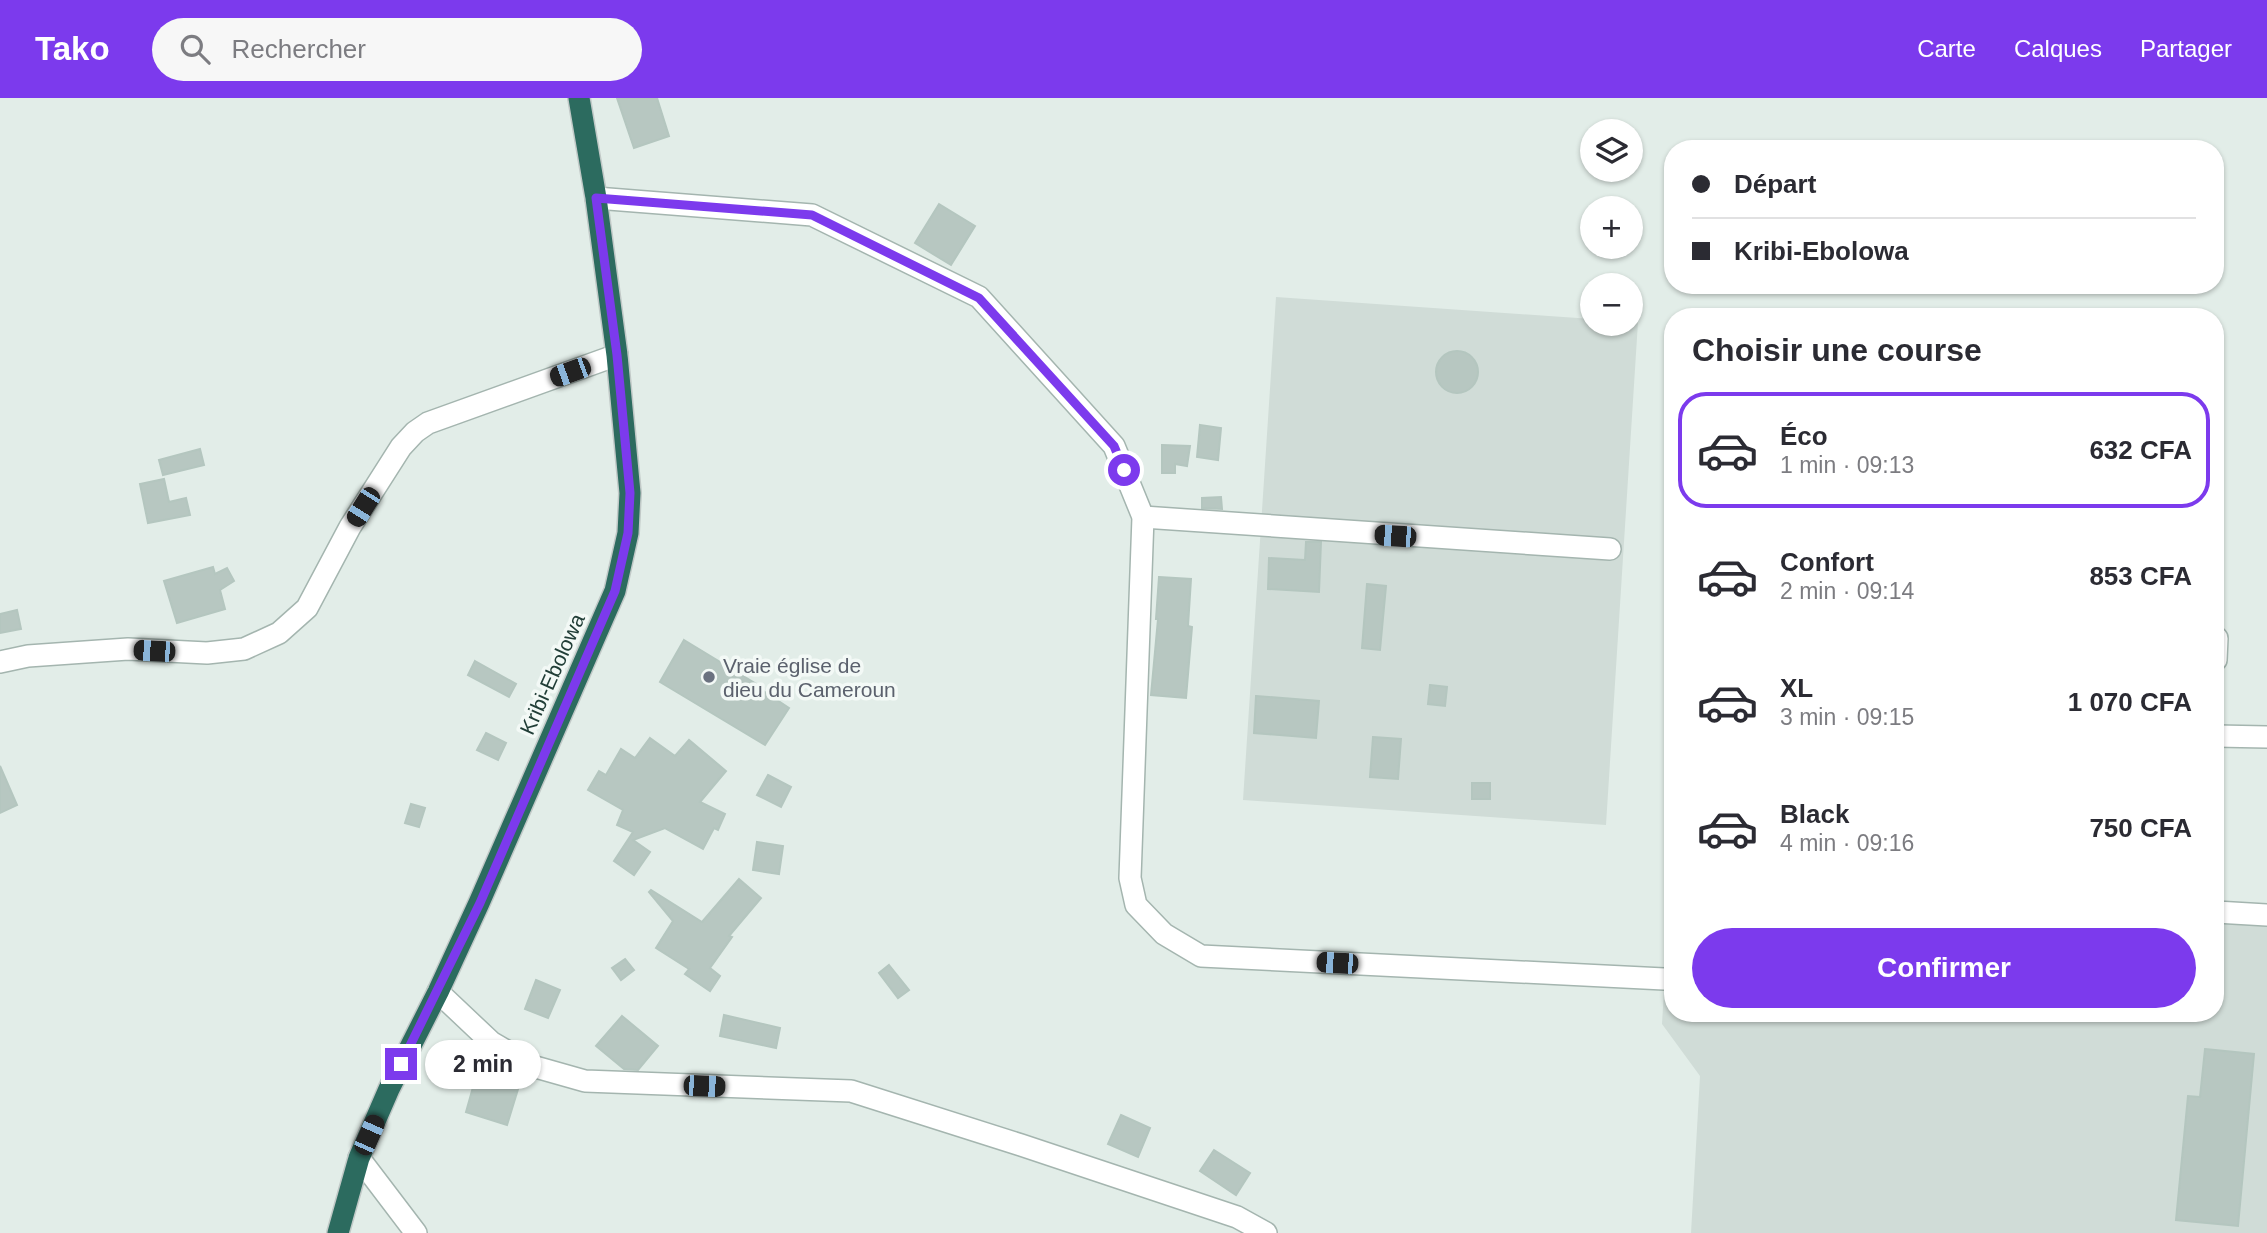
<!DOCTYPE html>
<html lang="fr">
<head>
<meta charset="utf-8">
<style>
	body { margin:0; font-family:Arial,sans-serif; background:#f7f7f7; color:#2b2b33; height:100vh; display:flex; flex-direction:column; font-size:26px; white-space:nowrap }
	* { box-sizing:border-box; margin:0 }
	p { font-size:23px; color:#7c7c81 }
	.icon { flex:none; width:38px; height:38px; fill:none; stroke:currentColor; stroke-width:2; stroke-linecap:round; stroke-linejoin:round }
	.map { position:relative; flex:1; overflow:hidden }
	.drawer { position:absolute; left:1664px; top:210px; width:560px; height:714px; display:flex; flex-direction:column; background:#fff; border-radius:28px; box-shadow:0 2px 5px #0004 }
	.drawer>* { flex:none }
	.guide { position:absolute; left:1664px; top:42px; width:560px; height:154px; border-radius:28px; box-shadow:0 2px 5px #0004; display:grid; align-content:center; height:154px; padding:0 28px; background:#fff }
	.controls { position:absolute; left:1580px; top:21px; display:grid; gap:14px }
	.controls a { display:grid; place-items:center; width:63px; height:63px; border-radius:50%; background:#fff; box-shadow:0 2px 5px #0004; font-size:35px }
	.end { position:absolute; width:32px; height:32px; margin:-16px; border:9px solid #7c3aed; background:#fff; box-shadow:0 0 0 4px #fff }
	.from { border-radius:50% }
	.bubble { position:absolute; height:49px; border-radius:24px; background:#fff; box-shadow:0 2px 5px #0004; font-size:23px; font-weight:700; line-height:49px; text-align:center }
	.car { position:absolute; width:21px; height:42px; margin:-21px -10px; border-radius:9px; box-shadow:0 0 5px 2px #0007; background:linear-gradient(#222 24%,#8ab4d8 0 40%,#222 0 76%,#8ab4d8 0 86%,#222 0) }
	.guide b { display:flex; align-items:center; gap:24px; height:66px; font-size:26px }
	.guide b+b { border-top:2px solid #e1e1e2 }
	.guide i { width:18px; height:18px; background:#2b2b33 }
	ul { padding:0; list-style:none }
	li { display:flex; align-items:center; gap:21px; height:116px; margin:0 14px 10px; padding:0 14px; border:4px solid transparent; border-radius:28px }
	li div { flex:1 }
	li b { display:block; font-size:26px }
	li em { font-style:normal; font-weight:700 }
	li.on { border-color:#7c3aed }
	li>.icon { width:63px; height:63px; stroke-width:1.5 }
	h2 { padding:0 28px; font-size:32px; line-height:84px }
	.cta { display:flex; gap:14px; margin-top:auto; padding:14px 28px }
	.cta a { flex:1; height:80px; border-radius:42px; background:#7c3aed; color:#fff; font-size:28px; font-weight:700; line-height:80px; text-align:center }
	header { display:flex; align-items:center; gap:42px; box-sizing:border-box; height:98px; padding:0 35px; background:#7c3aed; color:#fff }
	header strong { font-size:33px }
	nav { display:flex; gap:38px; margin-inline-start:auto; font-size:24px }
	.search { width:490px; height:63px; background:#f7f7f7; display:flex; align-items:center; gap:18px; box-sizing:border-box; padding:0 24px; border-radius:38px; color:#7c7c81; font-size:26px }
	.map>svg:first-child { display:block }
</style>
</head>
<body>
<header>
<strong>Tako</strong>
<div class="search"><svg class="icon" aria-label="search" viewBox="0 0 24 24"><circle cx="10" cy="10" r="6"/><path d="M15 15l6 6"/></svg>Rechercher</div>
<nav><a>Carte</a><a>Calques</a><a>Partager</a></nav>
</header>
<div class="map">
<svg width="2267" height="1135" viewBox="0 0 2267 1135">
	<rect width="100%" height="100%" fill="#e2ede8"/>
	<g fill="#d0dcd7">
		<path d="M1276,199l316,22v5l46,-2 -32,503 -363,-25z"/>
		<path d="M2216,820l51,4v311h-576l9,-157 -38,-52 5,-84 6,-7v80h543z"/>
	</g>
	<g fill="#b7c7c1" stroke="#b4c6bf" stroke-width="2">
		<path d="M617,0h40l12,38 -35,12z"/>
		<path d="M939,106l36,22 -24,39 -36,-22z"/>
		<circle cx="1457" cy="274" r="21"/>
		<path d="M1200,327l21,3 -3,32 -21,-3z"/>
		<path d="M1162,347l28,1 -3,20 -12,-2v9h-13z"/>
		<path d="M200,351l4,16 -41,10 -4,-15z"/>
		<path d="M164,381l5,23 17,-4 4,17 -42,8 -8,-39z"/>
		<path d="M1221,399l1,12 -20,-1v-10z"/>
		<path d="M1306,444h15l-2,50 -51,-3 1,-31 36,2z"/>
		<path d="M213,469l2,7 12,-6 7,13 -14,9 5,19 -48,14 -13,-42z"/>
		<path d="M1159,479l32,2 -3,47 4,1 -6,71 -35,-3 7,-76h-2z"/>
		<path d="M1367,486l19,2 -6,64 -18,-2z"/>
		<path d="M17,512l4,19 -21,4v-19z"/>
		<path d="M684,542l79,48 -1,2 27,18 -24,37 -105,-63z"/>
		<path d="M475,563l41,23 -7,13 -41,-22z"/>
		<path d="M1430,587l17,2 -2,19 -17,-2z"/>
		<path d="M1256,598l63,5 -3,37 -62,-5z"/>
		<path d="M486,635l20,10 -8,17 -21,-10z"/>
		<path d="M1373,639l28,2 -3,40 -28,-2z"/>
		<path d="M650,640l25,18 14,-16 37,31 -26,31 25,12 -7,16 -4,-2 -11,21 -38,-21 -32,12 17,12 -16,23 -20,-14 19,-29 -16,-7 6,-15 -35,-20 11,-19 7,4 15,-26 14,9z"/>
		<path d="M0,668l17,39 -17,8z"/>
		<path d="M768,677l23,12 -10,20 -24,-12z"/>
		<rect x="1472" y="685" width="18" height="16"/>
		<path d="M411,706l14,4 -6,19 -14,-4z"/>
		<path d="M757,744l26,4 -4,28 -26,-4z"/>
		<path d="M739,781l22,19 -32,38 3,1 -22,31 10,8 -10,15 -25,-17 4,-5 -33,-21 17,-27 -24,-29 2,-2 51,32z"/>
		<path d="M625,861l9,11 -13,10 -9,-12z"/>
		<path d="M889,867l20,25 -11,8 -19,-25z"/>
		<path d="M536,882l24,10 -12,28 -23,-9z"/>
		<path d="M724,917l56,13 -4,20 -56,-12z"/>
		<path d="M622,918l36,30 -20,24 -14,-1 -28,-23z"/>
		<path d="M2205,951l49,5 -16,172 -62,-6 12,-124 12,1z"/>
		<path d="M477,975l42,13 -12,39 -41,-13z"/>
		<path d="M1121,1017l29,13 -12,29 -30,-13z"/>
		<path d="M1214,1052l36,23 -14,22 -36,-24z"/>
	</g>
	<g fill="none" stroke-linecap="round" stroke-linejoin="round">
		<defs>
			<g id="minor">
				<path d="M596,100l216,17 167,82 135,149 29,71 -13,361 6,27 28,29 37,22 463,23"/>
				<path d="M1143,419l467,32"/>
				<path d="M2216,562l1,-22"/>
				<path d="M0,564l28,-6 100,-7 79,4 37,-4 35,-16 28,-25 43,-81 51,-80 14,-15 13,-9 189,-68"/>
				<path d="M2216,638l51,1"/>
				<path d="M2216,814l51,3"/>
				<path d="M438,894l53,50 41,24 53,15 266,10 170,54 216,72 29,16"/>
				<path d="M359,1060l57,75"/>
			</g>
			<path id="highway" d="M338,1135l21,-75 30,-69 49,-97 41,-89 136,-312 13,-58 2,-40 -13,-138 -21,-157 -17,-100"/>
		</defs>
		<use href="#minor" stroke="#a4b5af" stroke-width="24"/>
		<use href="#highway" stroke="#c1c9c7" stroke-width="24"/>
		<use href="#minor" stroke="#fff" stroke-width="21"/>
		<use href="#highway" stroke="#2c6b5f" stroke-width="21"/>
	</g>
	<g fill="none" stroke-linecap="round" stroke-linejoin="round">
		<path stroke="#7c3aed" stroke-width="9" d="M401,966l79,-161 135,-312 13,-58 2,-40 -13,-138 -21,-157 216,17 167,83 135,148 10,24"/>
	</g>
	<circle fill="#6b7280" stroke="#f3f9f6" stroke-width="2.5" cx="709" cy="579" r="7"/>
	<g text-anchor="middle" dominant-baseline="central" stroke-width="7" stroke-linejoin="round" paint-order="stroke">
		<g font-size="21" fill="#5b616d" stroke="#f3f9f6" text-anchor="start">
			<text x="723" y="567">Vraie église de<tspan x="723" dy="24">dieu du Cameroun</tspan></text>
		</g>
		<g font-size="21" fill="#213e37" stroke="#f3f9f6">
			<text transform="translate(552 576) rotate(-66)">Kribi-Ebolowa</text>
		</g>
	</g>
</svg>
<div class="controls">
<a><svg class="icon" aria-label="layers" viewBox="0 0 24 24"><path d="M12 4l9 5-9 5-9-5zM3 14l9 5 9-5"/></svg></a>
<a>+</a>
<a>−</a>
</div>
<i class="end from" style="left:1124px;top:372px"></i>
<i class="end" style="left:401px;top:966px"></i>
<div class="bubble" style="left:425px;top:942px;width:116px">2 min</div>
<i class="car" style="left:570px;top:274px;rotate:250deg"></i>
<i class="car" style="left:363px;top:409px;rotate:212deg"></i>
<i class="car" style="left:1395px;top:438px;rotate:274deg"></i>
<i class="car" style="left:154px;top:553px;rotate:273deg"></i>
<i class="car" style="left:1337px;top:865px;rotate:273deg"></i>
<i class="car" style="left:704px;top:988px;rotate:92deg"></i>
<i class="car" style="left:369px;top:1037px;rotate:24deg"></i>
<div class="guide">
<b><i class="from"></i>Départ</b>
<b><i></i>Kribi-Ebolowa</b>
</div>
<section class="drawer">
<h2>Choisir une course</h2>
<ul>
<li class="on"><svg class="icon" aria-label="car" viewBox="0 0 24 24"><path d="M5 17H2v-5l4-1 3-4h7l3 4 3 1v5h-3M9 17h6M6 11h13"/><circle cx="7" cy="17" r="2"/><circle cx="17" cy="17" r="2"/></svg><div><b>Éco</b><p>1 min · 09:13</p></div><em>632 CFA</em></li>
<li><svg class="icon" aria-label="car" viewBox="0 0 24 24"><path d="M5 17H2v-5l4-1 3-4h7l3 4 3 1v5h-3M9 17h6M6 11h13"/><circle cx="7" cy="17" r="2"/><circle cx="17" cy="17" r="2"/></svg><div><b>Confort</b><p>2 min · 09:14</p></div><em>853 CFA</em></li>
<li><svg class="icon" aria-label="car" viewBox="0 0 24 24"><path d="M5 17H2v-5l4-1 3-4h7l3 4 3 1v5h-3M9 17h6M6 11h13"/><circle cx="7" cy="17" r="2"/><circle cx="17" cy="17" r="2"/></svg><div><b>XL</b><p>3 min · 09:15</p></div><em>1 070 CFA</em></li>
<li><svg class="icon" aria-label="car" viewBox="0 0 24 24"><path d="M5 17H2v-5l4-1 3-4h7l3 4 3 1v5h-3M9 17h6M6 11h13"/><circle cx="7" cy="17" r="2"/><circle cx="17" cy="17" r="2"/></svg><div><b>Black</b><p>4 min · 09:16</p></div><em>750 CFA</em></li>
</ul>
<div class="cta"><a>Confirmer</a></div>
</section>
</div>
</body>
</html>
